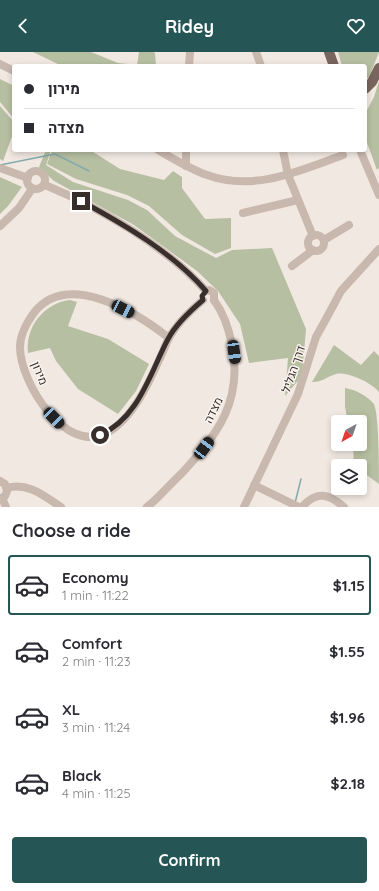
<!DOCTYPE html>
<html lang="en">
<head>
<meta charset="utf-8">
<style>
	body { margin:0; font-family:Quicksand,Heebo,sans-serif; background:#f7f7f7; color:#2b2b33; height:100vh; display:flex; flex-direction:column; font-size:15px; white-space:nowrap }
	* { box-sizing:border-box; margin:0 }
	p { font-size:13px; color:#7c7c81 }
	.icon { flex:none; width:22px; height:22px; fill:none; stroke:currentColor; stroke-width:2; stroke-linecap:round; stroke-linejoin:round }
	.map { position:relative; height:455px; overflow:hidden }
	.drawer { display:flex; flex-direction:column; background:#fff; flex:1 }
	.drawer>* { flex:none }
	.guide { position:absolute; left:12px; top:12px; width:355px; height:88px; border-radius:4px; box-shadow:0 2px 6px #0003; display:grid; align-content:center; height:88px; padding:0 12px; background:#fff }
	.needle { width:26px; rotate:220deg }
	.buttons { position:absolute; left:331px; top:363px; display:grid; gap:8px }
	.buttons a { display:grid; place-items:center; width:36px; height:36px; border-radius:4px; background:#fff; box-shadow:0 2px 6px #0003; font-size:20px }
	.end { position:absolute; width:18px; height:18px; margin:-9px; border:5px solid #382e2b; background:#fff; box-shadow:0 0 0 2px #fff }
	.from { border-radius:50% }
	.car { position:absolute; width:12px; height:24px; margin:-12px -6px; border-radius:5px; box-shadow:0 0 3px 1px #0007; background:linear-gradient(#222 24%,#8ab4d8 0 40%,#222 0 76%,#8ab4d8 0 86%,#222 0) }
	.guide b { display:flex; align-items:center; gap:14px; height:38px; font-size:15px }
	.guide b+b { border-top:1px solid #e1e1e2 }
	.guide i { width:10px; height:10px; background:#2b2b33 }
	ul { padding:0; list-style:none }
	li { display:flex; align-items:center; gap:12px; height:60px; margin:0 8px 6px; padding:0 4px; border:2px solid transparent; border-radius:4px }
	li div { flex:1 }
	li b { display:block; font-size:15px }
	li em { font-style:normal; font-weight:700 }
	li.selected { border-color:#255555 }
	li>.icon { width:36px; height:36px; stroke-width:1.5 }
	h2 { padding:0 12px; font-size:18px; line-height:48px }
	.action { display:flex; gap:8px; margin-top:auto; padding:8px 12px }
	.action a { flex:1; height:46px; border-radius:4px; background:#255555; color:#fff; font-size:16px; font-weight:700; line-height:46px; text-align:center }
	header { display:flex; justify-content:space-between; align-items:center; height:52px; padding:0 12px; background:#255555; color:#fff; font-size:18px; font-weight:700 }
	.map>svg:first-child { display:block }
</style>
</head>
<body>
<header><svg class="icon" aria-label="back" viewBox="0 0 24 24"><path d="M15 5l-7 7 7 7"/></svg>Ridey<svg class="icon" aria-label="heart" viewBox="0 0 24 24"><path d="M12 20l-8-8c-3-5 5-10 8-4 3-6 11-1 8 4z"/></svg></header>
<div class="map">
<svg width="379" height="455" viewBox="0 0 379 455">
	<rect width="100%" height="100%" fill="#f1e8e1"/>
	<g fill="#b7bfa2">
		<path d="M33,0h58l27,11 19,2 2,-13h14l2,1 1,13h-94z"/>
		<path d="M338,0h41l-10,25 -4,4v-15h-23z"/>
		<path d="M0,27l14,7v33l-14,-17z"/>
		<path d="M379,29v87l-2,2 -12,-33v-23l9,-17z"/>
		<path d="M0,54l14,16v9l-11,30 -3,-2z"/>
		<path d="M46,98h5l-5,15 27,17 55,18 19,10 28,26 41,22 16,-8 40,-2 34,81 -4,47 -17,20 3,-38 -39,5 -9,-39 -22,-33 -21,-20 -63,-46 -80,-44 -15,-14z"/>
		<path d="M52,98h38l30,19 44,11 9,-9 9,6v11l23,31 26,-1v30l-16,6 -33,-19 -33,-29 -22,-11 -51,-16 -29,-15z"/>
		<path d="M0,125l22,10 -14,19 -8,8z"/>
		<path d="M70,248l7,2 -9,24 40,13 41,25 -13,27 -18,23 -40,-25 -22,-28 -6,-13 -22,5c-3,-26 16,-50 42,-53z"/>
		<path d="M334,293l27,20 13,-14 5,5v36c-7,-9 -32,-21 -43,-18 -10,3 -13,8 -24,8z"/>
		<path d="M345,336c11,2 21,7 29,16 5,12 5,63 5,80l-19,-14v-4h-6l-1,-22h7v-22h-12l-3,-15z"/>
	</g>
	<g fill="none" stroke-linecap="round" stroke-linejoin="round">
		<g stroke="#83abaa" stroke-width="1.5">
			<path d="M0,113l55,-11 34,17"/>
			<path d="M295,451l6,-24"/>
		</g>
		<g stroke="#c8b8ae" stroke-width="8">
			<path d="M256,0l5,14"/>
			<path d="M0,12l14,7"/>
			<path d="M189,14l1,-14"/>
			<path d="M158,98c16,9 32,19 49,25 47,17 92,-4 136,-20"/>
			<path d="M283,98l5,25 25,61"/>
			<path d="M360,98l19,45"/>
			<path d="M186,114v-16"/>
			<path d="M0,116l28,10"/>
			<circle cx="36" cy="128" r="9"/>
			<path d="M45,133c54,22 122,62 161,106"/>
			<path d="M243,161l55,-13"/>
			<path d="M0,174l19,-18 13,-19"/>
			<circle cx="316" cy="191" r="8"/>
			<path d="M324,188l25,-15"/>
			<path d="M292,214l21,-16"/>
			<path d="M206,239l3,-1 5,3v7"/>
			<path d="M169,286c-33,-26 -103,-69 -136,-24 -7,10 -13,21 -13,33 0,35 45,108 87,86 25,-14 41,-48 52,-73 4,-7 6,-15 10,-22 8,-15 21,-27 34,-38"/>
			<path d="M0,429l5,3 2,7 -2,5 -5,3"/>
			<path d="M254,433l45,22"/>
			<path d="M7,436c21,-6 37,8 54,19"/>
			<path d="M2,446l4,9"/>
			<path d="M147,455c13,-10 23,-23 35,-34 36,-39 61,-72 50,-128 -3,-16 -8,-31 -18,-45"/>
			<path d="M244,455l54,-113 18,-57 10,-18 15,-28 38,-42"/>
			<path d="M302,455c15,-17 27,-13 42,0"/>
		</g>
		<g stroke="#78655e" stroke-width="10">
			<path d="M329,0l5,14"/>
			<path d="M365,37l7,-7 7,-14"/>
		</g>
	</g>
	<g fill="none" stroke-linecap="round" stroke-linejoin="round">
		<path stroke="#382e2b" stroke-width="5" d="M81,149c44,24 92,52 125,90l-4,5 1,4c-13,11 -27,24 -35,39 -18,34 -29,79 -68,96"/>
	</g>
	<g text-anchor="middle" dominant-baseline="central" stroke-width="3" stroke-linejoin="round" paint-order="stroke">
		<g font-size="12" fill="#382e2b" stroke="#f9f3ed">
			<text transform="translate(293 317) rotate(-71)">דרך הגליל</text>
			<text transform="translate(40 321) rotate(68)">מירון</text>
			<text transform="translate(213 358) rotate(-64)">מצדה</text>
		</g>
	</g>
</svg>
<div class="buttons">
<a><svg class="needle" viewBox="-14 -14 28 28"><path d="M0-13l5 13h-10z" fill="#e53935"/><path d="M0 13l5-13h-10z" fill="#7c7c81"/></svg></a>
<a><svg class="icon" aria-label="layers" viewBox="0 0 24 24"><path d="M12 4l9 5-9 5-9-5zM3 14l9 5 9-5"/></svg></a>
</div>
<i class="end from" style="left:100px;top:383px"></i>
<i class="end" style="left:81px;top:149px"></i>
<i class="car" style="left:123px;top:257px;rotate:117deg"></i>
<i class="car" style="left:234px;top:300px;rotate:172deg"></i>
<i class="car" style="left:54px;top:366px;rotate:136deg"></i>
<i class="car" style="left:204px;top:396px;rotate:37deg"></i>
<div class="guide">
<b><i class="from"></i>מירון</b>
<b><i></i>מצדה</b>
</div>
</div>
<section class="drawer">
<h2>Choose a ride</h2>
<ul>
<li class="selected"><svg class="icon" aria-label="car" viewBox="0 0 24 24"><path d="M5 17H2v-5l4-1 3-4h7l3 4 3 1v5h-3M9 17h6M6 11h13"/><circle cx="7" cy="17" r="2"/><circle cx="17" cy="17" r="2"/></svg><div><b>Economy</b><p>1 min · 11:22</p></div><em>$1.15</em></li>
<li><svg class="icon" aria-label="car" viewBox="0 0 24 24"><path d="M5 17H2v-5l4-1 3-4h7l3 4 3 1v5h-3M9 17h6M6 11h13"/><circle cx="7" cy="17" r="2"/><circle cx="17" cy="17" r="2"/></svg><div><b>Comfort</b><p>2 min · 11:23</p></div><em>$1.55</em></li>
<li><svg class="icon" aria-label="car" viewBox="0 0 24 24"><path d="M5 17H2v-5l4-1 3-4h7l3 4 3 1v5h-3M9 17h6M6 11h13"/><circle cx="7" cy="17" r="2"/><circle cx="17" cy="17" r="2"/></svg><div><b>XL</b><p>3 min · 11:24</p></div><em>$1.96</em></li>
<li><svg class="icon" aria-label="car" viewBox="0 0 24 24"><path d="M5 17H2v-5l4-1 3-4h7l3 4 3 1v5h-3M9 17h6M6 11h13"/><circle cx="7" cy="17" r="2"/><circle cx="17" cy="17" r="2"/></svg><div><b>Black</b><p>4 min · 11:25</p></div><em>$2.18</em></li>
</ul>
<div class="action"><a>Confirm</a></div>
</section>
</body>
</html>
